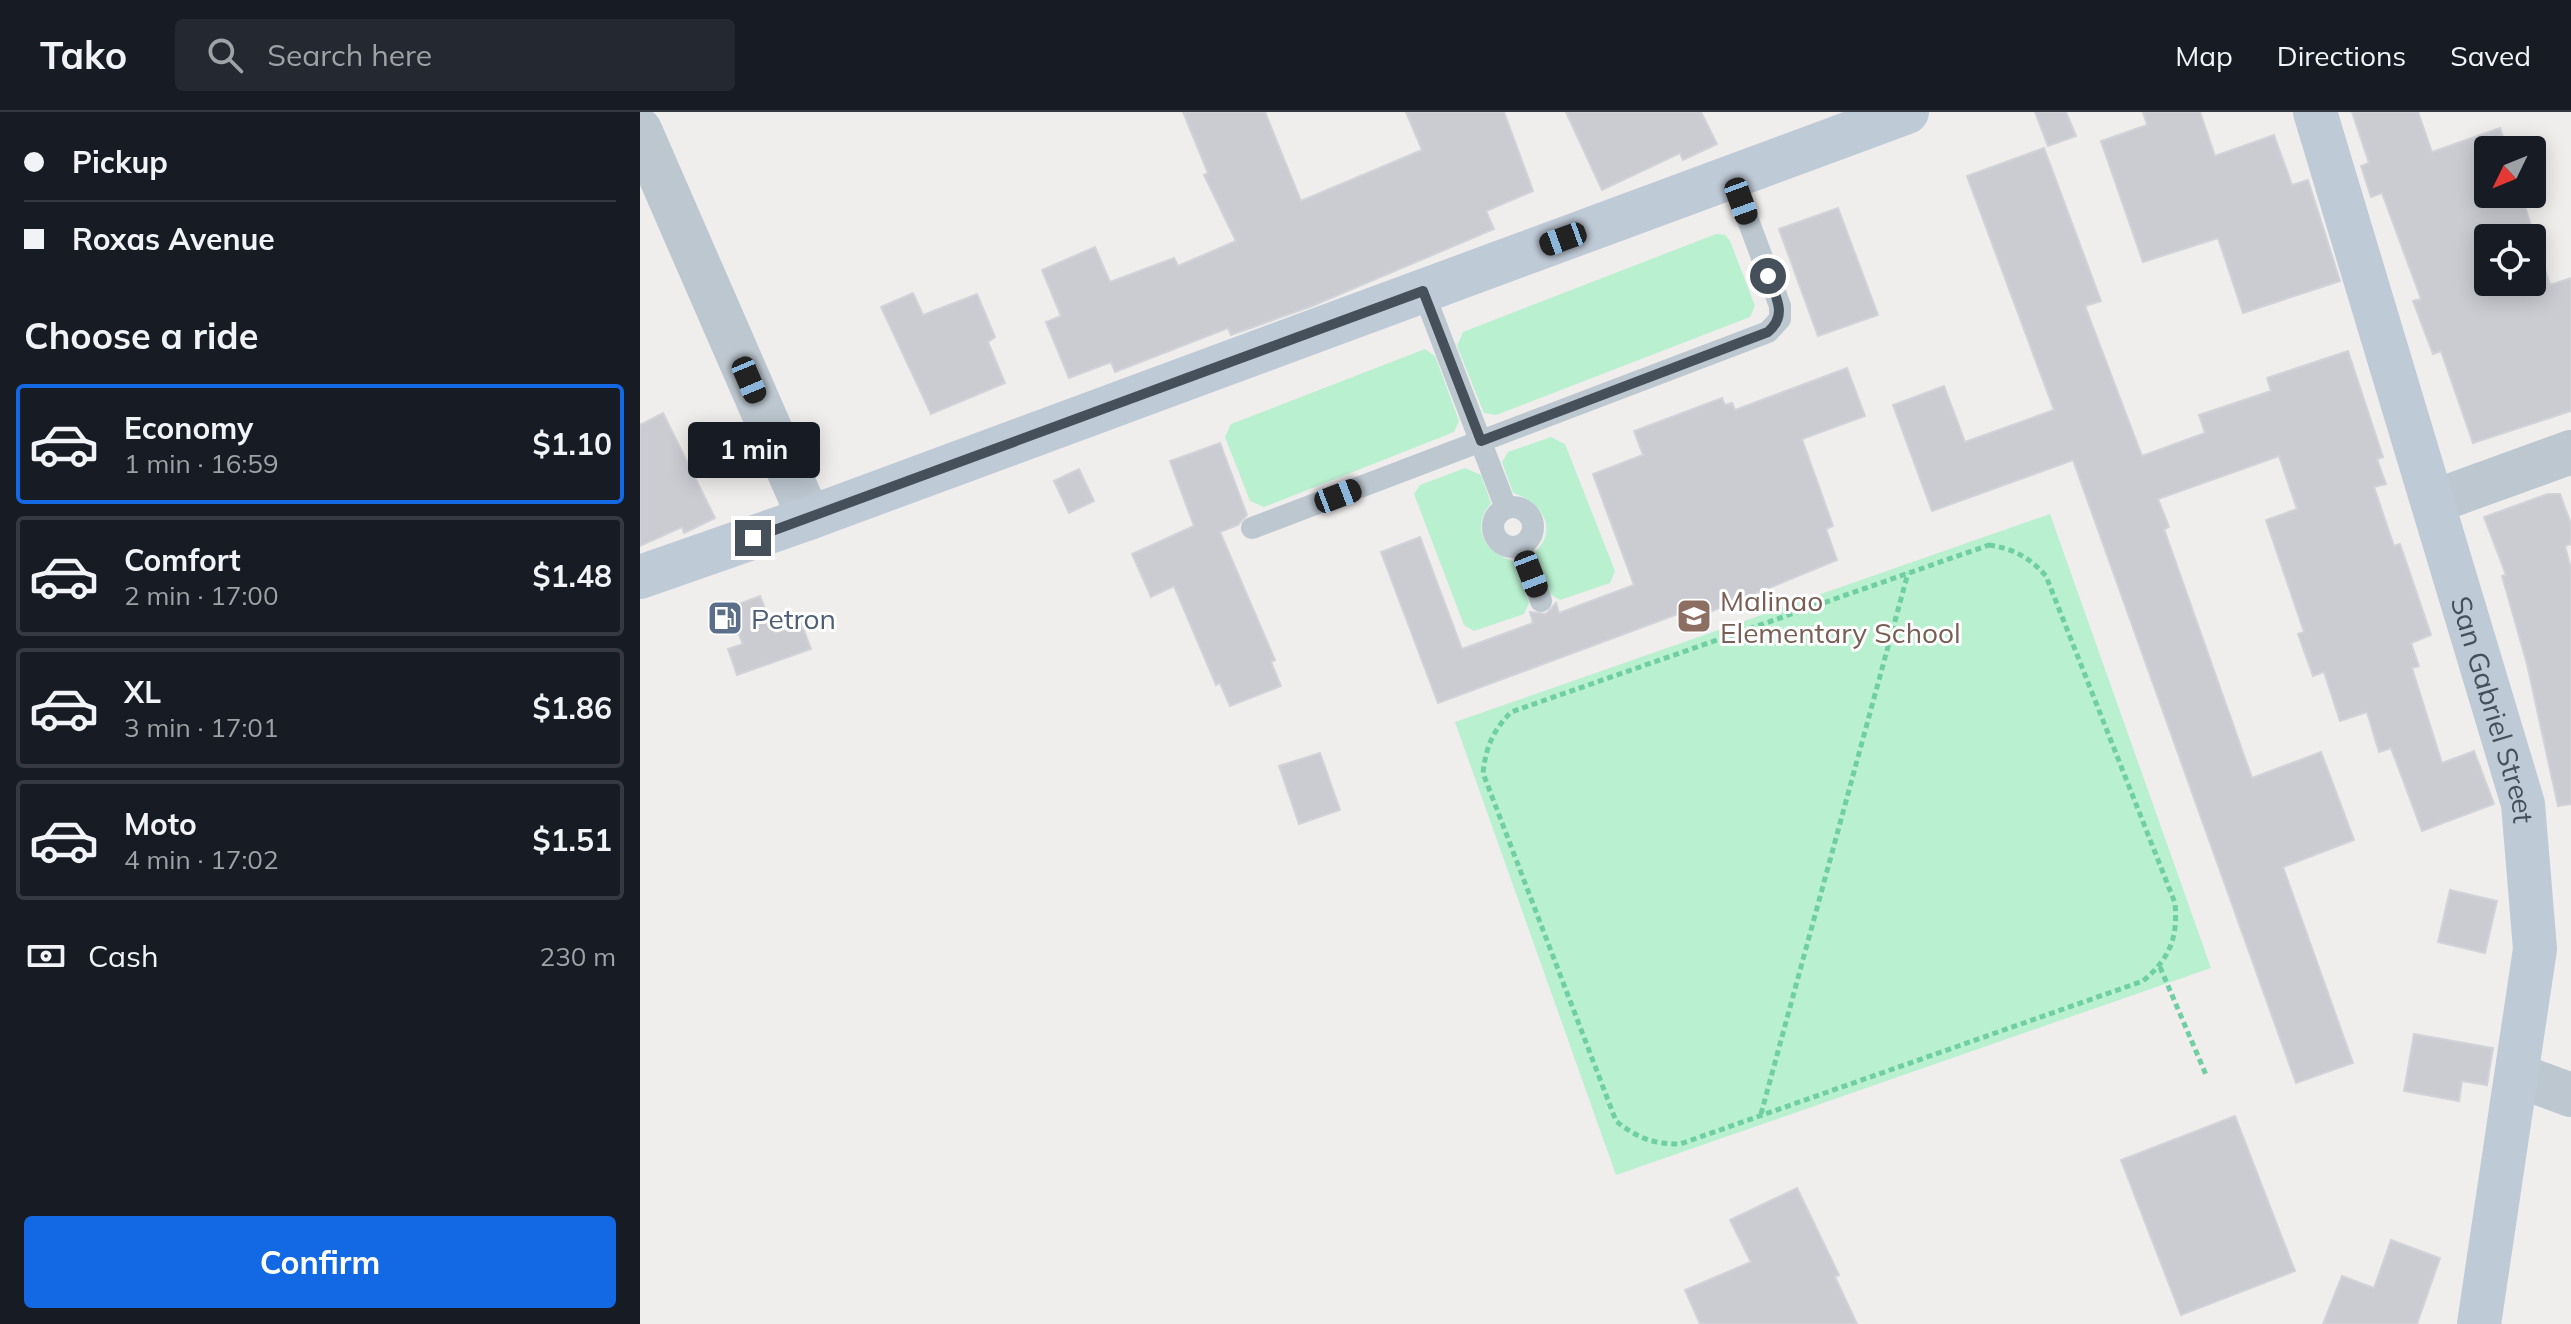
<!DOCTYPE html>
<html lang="en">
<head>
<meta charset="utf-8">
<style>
	body { margin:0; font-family:Mulish,sans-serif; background:#242831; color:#f1f3f6; height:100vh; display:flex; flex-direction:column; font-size:30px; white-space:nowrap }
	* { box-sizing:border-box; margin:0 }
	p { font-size:26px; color:#9ea1a6 }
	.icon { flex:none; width:44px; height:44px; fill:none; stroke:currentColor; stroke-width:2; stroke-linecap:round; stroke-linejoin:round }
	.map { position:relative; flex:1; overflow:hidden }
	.panel { display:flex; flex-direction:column; background:#171b24; width:640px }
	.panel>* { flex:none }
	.guide { display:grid; align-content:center; height:176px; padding:0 24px; background:#171b24 }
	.needle { width:52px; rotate:227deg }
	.controls { position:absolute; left:1834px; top:24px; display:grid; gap:16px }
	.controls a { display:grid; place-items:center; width:72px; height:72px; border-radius:8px; background:#171b24; box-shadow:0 4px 20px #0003; font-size:40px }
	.end { position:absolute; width:36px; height:36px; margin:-18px; border:10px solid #45505b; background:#fff; box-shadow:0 0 0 4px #fff }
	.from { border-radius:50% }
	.bubble { position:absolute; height:56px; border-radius:8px; background:#171b24; box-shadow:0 4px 20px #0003; font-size:26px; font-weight:700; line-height:56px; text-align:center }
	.car { position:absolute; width:24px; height:48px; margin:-24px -12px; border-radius:10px; box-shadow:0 0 6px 2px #0007; background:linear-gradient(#222 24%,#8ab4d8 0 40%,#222 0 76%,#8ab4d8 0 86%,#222 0) }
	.guide b { display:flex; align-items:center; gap:28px; height:76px; font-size:30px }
	.guide b+b { border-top:2px solid #363941 }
	.guide i { width:20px; height:20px; background:#f1f3f6 }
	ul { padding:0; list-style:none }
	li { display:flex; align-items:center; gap:24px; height:120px; margin:0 16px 12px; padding:0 8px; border:4px solid #363941; border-radius:8px }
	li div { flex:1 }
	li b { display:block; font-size:30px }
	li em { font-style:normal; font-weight:700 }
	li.active { border-color:#1369e4 }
	li>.icon { width:72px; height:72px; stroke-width:1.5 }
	h2 { padding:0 24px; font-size:36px; line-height:96px }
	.pay { display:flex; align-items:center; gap:20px; height:88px; padding:0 24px; font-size:30px }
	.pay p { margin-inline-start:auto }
	.primary-button { display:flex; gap:16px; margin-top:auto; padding:16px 24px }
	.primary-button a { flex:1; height:92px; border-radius:8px; background:#1369e4; color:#fff; font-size:32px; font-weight:700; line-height:92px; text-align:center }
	header { display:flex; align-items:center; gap:48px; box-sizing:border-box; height:112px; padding:0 40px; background:#171b24; border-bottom:2px solid #363941 }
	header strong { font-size:38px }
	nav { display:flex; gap:44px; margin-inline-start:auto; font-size:28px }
	.search { width:560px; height:72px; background:#242831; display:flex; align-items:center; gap:20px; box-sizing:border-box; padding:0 28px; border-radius:8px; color:#9ea1a6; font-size:30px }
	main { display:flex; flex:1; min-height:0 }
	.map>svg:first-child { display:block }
</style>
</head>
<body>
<header>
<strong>Tako</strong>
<div class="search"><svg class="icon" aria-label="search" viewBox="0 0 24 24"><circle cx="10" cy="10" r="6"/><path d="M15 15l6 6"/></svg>Search here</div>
<nav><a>Map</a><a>Directions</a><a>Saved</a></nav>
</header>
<main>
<section class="panel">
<div class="guide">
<b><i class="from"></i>Pickup</b>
<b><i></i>Roxas Avenue</b>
</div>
<h2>Choose a ride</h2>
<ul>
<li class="active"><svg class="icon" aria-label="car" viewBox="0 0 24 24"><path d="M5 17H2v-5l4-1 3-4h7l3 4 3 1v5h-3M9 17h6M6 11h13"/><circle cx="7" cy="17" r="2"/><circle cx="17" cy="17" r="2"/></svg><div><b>Economy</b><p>1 min · 16:59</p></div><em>$1.10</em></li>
<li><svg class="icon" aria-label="car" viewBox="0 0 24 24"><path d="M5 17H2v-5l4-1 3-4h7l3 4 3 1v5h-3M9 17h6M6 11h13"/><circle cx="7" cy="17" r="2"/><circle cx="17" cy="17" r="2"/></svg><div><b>Comfort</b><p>2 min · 17:00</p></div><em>$1.48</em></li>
<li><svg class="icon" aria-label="car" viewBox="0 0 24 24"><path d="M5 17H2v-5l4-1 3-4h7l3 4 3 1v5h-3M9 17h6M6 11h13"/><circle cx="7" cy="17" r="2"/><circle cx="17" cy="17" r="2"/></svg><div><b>XL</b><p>3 min · 17:01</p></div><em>$1.86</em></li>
<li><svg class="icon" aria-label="car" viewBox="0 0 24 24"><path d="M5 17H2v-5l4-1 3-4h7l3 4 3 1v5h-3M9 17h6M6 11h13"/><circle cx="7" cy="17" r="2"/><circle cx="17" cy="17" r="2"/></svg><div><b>Moto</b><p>4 min · 17:02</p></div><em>$1.51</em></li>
</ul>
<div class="pay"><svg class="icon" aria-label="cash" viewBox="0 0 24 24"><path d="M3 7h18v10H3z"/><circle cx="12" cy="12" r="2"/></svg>Cash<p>230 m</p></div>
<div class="primary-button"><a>Confirm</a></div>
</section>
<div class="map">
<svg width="1931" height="1212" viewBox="0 0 1931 1212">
	<rect width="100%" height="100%" fill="#f0eded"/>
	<g fill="#b9f0d0">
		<path d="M1076,122l9,1 5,6 25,65 -5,11 -254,98 -12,-2 -27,-67 6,-14z"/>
		<path d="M785,237l10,7 24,65 -5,11 -190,75 -14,-6 -25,-64 6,-13z"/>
		<path d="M911,325l14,7 50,127 -5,12 -50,17 -10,-6 -15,-42c25,-24 5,-51 -22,-59l-11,-31 6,-10z"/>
		<path d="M825,356l16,7 10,28c-21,25 -6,50 22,58l16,42 -5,11 -50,17 -10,-6 -50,-131 6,-9z"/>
		<path d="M1410,402l161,454 -595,207 -161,-453z"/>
	</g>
	<g fill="#caccd2" stroke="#d1d3d9" stroke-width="2" fill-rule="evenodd">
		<path d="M543,0h82l36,89 121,-51 -16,-38h98l29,79 -47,20 8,18 -182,77 -81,29 -3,-7 -113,44 -4,-10 -42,16 -23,-56 15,-6 -19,-46 53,-23 15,35 64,-24 4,8 58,-25 -32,-66 4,-2z"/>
		<path d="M926,0h135l16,32 -34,16 -3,-7 -78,37z"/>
		<path d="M1395,0h31l10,24 -28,10z"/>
		<path d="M1503,0h57l15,44 59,-21 18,50 16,-5 32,101 -97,32 -25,-75 -75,24 -42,-121 46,-16z"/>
		<path d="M1712,0h66l14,40 68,-24 7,22h-19v44h33l29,91 21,-7v133l-98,32 -32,-92 -8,3 -20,-53 8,-2 -39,-106 -11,4 -10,-31 8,-3zM1848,126h44v44h-44z"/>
		<path d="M1404,36l57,153 -16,5 57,150 63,-23 -6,-18 72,-24 -4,-13 81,-27 35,106 -6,2 9,25 -12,3 20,59 6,-2 31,91 -20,8 8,23 -7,2 30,95 32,-12 20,53 -72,27 -31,-83 -12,4 -12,-40 -27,9 -16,-49 -11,4 -15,-42 6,-2 -38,-112 31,-11 -18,-53 -121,43 11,28 -5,2 88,249 69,-26 33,88 -71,27 70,196 -57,20 -223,-623 -141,51 -39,-106 51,-19 21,56 89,-32 -87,-234z"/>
		<path d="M1198,96l40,107 -60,21 -39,-107z"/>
		<path d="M273,181l10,22 54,-21 18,43 -7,5 17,41 -74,31 -50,-107z"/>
		<path d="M1207,256l18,48 -63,23 31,87 -7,3 11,31 -132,54 -3,-9 -264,98 -57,-151 39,-15 42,112 71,-26 -3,-11 16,2 10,-11 3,10 75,-28 -41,-111 50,-19 -9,-24 88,-33 3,7 7,-2 3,7z"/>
		<path d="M23,301l52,105 -31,15 -2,-6 -42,19v-121z"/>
		<path d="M580,331l27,72 -9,10 -18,7 55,128 -4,2 10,24 -51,20 -10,-23 -4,2 -42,-99 -23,11 -19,-43 62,-28 -24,-65z"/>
		<path d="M439,357l15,32 -25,12 -15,-32z"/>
		<path d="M1908,382h12l11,30v20l-6,2 6,23v235l-13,2 -31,-142 -25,-88 4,-1 -22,-58z"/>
		<path d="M120,484l15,37 26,-10 10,26 -74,26 -9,-26 15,-5 -15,-36z"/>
		<path d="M680,641l20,57 -41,14 -20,-58z"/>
		<path d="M1810,778l47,11 -12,52 -47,-11z"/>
		<path d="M1774,922l79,14 -6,37 -25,-4 -3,20 -55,-10z"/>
		<path d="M1595,1004l60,155 -114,44 -60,-155z"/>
		<path d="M1157,1076l42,87 -4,2 22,47h-157l-15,-34 66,-28 -21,-42z"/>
		<path d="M1751,1128l49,18 -23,66h-94l19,-48 32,12z"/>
	</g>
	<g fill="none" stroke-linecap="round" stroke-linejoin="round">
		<g stroke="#70cfa2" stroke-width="5" stroke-dasharray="6 4" stroke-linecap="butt">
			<path d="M1349,433c25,4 40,12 57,31l129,327c3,35 -5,55 -32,78l-463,163c-27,0 -43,-6 -64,-23l-133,-348c3,-27 10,-42 28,-61z"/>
			<path d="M1520,855l47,110"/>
			<path d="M1121,1002l147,-541"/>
		</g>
		<g stroke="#bdc7d0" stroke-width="22">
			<path d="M783,179l83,217"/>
			<circle cx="873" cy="415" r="20"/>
			<path d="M612,416l516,-196 12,-13v-13l-48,-129"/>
			<path d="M881,434l20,55"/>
		</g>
		<g stroke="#bdc7d0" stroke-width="44">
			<path d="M0,18l169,388"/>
			<path d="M1793,390l138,-50"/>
			<path d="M1877,963l54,20"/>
		</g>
		<g stroke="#bfcad7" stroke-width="44">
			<path id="s1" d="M1675,0l208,692 12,145 -56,375"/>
			<path d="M0,465l169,-59 1098,-406"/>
		</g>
	</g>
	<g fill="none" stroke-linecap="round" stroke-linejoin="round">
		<path stroke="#45505b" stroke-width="10" d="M113,426l670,-247 58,150 287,-109c20,-17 8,-35 0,-56"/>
	</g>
	<defs>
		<symbol id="school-square" viewBox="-11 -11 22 22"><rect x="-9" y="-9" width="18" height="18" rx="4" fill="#8d6e63" stroke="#fff"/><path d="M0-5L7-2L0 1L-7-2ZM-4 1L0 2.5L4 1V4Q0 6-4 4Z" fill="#fff"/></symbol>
		<symbol id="fuel-square" viewBox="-11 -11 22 22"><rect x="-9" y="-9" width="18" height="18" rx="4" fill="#5c6f8a" stroke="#fff"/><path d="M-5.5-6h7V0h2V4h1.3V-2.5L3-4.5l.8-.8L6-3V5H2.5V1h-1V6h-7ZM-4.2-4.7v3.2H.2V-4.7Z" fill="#fff"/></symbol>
	</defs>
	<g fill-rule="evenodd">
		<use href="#school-square" x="1034" y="484" width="40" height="40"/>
		<use href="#fuel-square" x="65" y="486" width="40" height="40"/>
	</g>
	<g text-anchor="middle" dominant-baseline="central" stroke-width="6" stroke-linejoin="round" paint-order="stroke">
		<g font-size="28" fill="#785e54" stroke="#fff" text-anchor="start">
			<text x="1080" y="488">Malinao<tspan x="1080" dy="32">Elementary School</tspan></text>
		</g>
		<g font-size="28" fill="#4e5e75" stroke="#fff" text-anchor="start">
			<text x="111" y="506">Petron</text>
		</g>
		<g font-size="28" fill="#45505b" stroke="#fff">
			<text stroke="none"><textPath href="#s1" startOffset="624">San Gabriel Street</textPath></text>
		</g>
	</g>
</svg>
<div class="controls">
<a><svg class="needle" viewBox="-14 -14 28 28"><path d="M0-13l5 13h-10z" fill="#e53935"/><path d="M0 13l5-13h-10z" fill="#9ea1a6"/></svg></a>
<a><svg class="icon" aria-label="locate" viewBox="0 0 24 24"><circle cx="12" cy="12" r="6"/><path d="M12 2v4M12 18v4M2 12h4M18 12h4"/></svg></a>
</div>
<i class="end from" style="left:1128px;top:164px"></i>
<i class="end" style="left:113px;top:426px"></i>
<div class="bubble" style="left:48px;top:310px;width:132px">1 min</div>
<i class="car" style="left:1101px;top:89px;rotate:160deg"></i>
<i class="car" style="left:923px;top:127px;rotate:250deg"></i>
<i class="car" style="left:109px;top:268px;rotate:157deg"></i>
<i class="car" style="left:698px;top:384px;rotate:69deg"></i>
<i class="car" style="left:891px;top:462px;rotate:159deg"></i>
</div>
</main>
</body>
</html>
